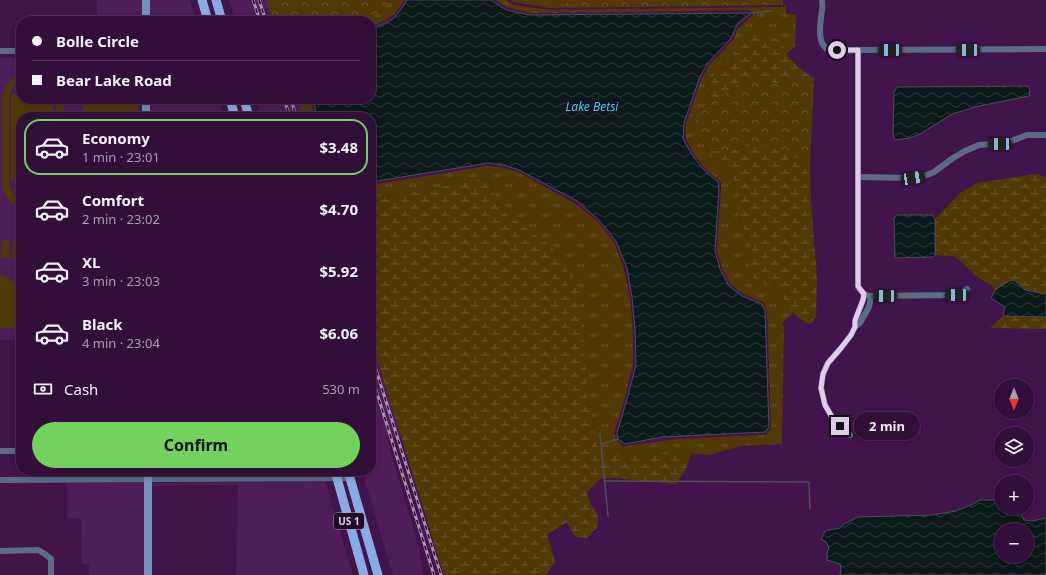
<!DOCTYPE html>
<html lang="en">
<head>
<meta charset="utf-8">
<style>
	body { margin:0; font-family:"Noto Sans",sans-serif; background:#3d1d44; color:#f1f3f6; height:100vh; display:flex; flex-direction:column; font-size:15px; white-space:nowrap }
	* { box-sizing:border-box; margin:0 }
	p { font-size:13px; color:#a89cae }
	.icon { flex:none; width:22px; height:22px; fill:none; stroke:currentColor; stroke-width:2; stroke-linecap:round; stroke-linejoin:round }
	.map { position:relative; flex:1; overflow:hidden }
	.panel { position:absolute; left:16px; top:112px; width:360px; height:364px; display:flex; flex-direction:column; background:#320f39; border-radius:16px; box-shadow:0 2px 6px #0003,0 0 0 1px #4d2f53 }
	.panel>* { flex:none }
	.banner { position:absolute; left:16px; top:16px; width:360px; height:88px; border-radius:16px; box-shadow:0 2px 6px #0003,0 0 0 1px #4d2f53; display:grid; align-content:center; height:88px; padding:0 16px; background:#320f39 }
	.needle { width:26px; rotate:180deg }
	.buttons { position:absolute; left:994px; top:379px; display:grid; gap:8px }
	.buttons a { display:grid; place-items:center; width:40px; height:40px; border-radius:50%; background:#320f39; box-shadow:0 2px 6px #0003,0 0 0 1px #4d2f53; font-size:20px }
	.end { position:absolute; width:18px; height:18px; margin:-9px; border:5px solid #e5cbeb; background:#111; box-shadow:0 0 0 2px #111 }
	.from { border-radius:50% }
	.bubble { position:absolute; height:28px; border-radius:14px; background:#320f39; box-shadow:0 2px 6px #0003,0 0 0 1px #4d2f53; font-size:13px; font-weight:700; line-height:28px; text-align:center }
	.car { position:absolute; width:12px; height:24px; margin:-12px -6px; border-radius:5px; box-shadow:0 0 3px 1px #0007; background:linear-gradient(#222 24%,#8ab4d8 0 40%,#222 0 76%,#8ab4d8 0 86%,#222 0) }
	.banner b { display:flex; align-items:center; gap:14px; height:38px; font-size:15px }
	.banner b+b { border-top:1px solid #4d2f53 }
	.banner i { width:10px; height:10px; background:#f1f3f6 }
	ul { padding:7px 0 0; list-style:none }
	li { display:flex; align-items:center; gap:12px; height:56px; margin:0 8px 6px; padding:0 8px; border:2px solid transparent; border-radius:16px }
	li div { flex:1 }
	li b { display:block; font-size:15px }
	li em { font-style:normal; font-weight:700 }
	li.active { border-color:#73d25d }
	li>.icon { width:36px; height:36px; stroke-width:1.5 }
	.pay { display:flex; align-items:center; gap:10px; height:44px; padding:0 16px; font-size:15px }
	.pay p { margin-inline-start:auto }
	.primary-button { display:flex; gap:8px; margin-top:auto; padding:8px 16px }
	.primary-button a { flex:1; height:46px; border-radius:24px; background:#73d25d; color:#111; font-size:16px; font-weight:700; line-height:46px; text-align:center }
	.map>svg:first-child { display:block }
</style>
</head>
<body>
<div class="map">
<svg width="1046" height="575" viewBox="0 0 1046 575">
	<defs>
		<pattern id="grass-tufts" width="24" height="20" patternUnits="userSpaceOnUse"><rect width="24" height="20" fill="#523904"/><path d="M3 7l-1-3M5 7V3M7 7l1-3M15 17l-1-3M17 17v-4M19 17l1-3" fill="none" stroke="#6b5429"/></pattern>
		<pattern id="forest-crowns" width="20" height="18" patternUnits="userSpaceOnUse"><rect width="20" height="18" fill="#523904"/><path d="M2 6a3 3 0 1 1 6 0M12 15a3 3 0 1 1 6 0" fill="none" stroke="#6b5429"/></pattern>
		<pattern id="wetland-marsh" width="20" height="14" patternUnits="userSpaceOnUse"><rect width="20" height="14" fill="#523904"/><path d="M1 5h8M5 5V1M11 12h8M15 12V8" fill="none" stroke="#6b5429"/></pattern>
		<pattern id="water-waves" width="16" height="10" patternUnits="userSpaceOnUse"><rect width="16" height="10" fill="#0a191a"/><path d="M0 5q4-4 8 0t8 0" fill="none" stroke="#2e393b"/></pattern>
	</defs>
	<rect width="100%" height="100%" fill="#42144c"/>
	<g fill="#4f1d5a">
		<path d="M97,0h47l-1,21h-46z"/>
		<path d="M149,0h41l6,21h-47z"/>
		<path d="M229,0h37l7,21h-38z"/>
		<path d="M0,58h21v41h119v18h-119v223h-21z"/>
		<path d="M151,99h68l6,18h-74z"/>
		<path d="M256,99h41l6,18h-42z"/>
		<path d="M371,339l30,98h-15l33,111 4,27h-30l-31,-104h9z"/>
		<path d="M87,471h58v6h-57z"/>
		<path d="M151,471h171l2,4 -173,2z"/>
		<path d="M325,481l28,94h-117l2,-90 -87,1v-3z"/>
		<path d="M67,483h78l1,92h-57v-10l-7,-1 -1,-45 -14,-1z"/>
	</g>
	<g fill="url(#grass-tufts)">
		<path d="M390,0h14c-9,17 -17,19 -33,27v-6h-86l39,-1 42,-3 12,-4z"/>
		<path d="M786,3v11l10,1 -1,32 -9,7 -4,-11 -43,3 -8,11 -13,12 -10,31 1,4 -8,6 -2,29 10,11h2v9l11,8 8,8 13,17 -3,3 -2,9v12l12,27v30l9,10 17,5 6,9 6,11 6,4 -12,11 2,3 -2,118 -42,2 -31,9 -37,-3 -52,3 -21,-2 -11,-52 -36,-154 -50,-37 -12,-27 -3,-5 -116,22v-15l117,-19 16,2 14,4 58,32 22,18 16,20 10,27 6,29 3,31v35l-8,34 -11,35 2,7 5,4 1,2h4l51,-7 89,-4 5,-7v-4l-4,-114 -4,-8 -20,-8 -12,-10 -9,-16 -5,-18 4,-62v-6l-14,-12 -12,-14 -9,-17v-15l15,-44 8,-15 24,-25 4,-10 16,-15v-3l-4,-2 -125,2 1,-3 158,-2 2,-1z"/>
		<path d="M297,99h13l5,18h-12z"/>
	</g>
	<g fill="url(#forest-crowns)">
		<path d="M266,0h124l-12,13 -12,4 -42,3 -51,1z"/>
		<path d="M496,0h10l8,5 36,5 75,-1 -1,3 -94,1 -23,-6z"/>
		<path d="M511,0h272v5l-233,3 -36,-6z"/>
		<path d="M748,78h11l18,6 24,-6h13l-4,87 -32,-16 -24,-7 -26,10 -18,-2 -11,-11 -4,-19 6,-10 23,-17z"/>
	</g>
	<g fill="url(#wetland-marsh)">
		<path d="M751,34h18l13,9 4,11 13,14 15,10h-13l-24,6 -18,-6h-11l-39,26 -1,-4v-17l10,-14 13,-12 8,-11z"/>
		<path d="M754,142l24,7 32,16 1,37 6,76 -1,38 -5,8 -7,-2 -16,-14 -6,-11 -6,-9 -17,-5 -10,-10 1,-30 -12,-27v-12l2,-9 3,-3 -13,-17 -8,-8 -11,-8v-9l17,2z"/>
		<path d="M1036,174l10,3v117l-21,-4 -11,-10 -5,2 -14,8 -4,-5 -15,-9 -13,-13 -10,-7 -18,-1v-36l25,-26 17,-10z"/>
		<path d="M487,178l3,5 12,27 50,37 27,42 9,112 11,52 21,2 52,-3 19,2 -5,15 -10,15 -62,-6 -14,1 -13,13 2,9 9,15v11l-6,5 -5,6 -12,-1 -8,-15 -18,11 -1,2v3l7,23 -7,12 -3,2h-101l-43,-138 -30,-98v-139z"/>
		<path d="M1010,315l36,2v12l-56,-1 13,-12z"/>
	</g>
	<g fill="#523904">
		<path d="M516,0h51v5c-17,1 -36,2 -51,-5z"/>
		<path d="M21,73v7c-8,5 -11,11 -12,20v84l4,10 8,8v8l-10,-7 -6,-8 -2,-4 -1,-14v-78c2,-12 8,-21 19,-26z"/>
		<path d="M11,94h10v5h32v18h-32v64h-10z"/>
		<path d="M56,99h8v18h-7z"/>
		<rect x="83" y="99" width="55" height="18"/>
		<path d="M2,240h7v18h-8z"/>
		<path d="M13,240l8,1 -1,18h-8z"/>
		<path d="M0,275l6,2 15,10v41h-21z"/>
	</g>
	<g fill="url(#water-waves)" stroke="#4c4e59" fill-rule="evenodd">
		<path d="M407,0h84l15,10 24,5 221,-2 -13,10 -7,15 -24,26 -8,15 -15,44 -1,16 11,19 12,14 12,10 1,6 -4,62 5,19 9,17 13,10 20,8 3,7 4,116 -4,5 -103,5 -37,7 -7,-5 -1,-6 10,-34 9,-34 -1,-36 -3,-32 -5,-29 -11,-27 -17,-21 -22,-19 -58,-31 -15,-5 -16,-2 -117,19v-65h-53l-6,-18h59v-69l22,-11 9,-11z"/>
		<path d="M1028,86l2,4 -1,6 -50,10 -27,8 -32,20 -10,4 -15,2 -2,-4 1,-44 3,-5z"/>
		<path d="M897,215h35l3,4v36l-2,2 -38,1 -1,-40z"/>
		<path d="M1014,280l11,10 21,4v23l-43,-1 2,-9 -14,-9 4,-8 14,-9z"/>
		<path d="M980,500h14l7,4v4c11,0 19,0 23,12l8,1 14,-3v57h-206l1,-5 -1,-6 -13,-4v-7l2,-6 -3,-5 -5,-3 4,-8 15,-3 4,-4 14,-7 75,-2 23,-4 15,-6zM1001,530h26v26h-26z"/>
	</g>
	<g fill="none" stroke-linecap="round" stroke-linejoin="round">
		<g stroke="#4c4e59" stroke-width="1.5">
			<path d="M751,13l21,-2"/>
			<path d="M600,433l8,83"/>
			<path d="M601,444l17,-5"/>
			<path d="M604,481l205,1 1,27"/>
		</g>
		<g stroke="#5b6c87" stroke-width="6">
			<path d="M822,0c0,3 1,6 0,10 -1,10 -7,36 8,40 9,2 19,0 28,0l188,-1"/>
			<path d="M858,50v237c3,5 5,7 11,9l88,-1 10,-6"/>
			<path d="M0,51h21"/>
			<path d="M858,177l55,1 11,-2 10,-4 19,-14 12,-7 14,-6 27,-2 21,-8h19"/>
			<path d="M855,327c0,-12 8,-21 9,-33"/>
			<path d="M850,435l-10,-9 -8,-9 -7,-12 -4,-17 2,-14 5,-11 13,-15 10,-13 4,-8 5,-4 9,-16 2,-11"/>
			<path d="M0,451h21"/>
			<path d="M0,480l350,-2"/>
			<path d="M0,551l38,-1 7,4 6,5v16"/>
		</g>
		<g stroke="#7590bb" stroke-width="8">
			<path d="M146,21v-21"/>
			<path d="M146,117v-18"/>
			<path d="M148,471v104"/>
		</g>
		<g stroke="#89abe3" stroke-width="9">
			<path d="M202,0l6,21"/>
			<path d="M216,0l6,21"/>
			<path d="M230,99l5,18"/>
			<path d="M244,99l5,18"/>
			<path d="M335,471l29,104"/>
			<path d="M348,471l30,104"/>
		</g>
		<defs>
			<g id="rail">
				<path d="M253,0l7,21"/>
				<path d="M259,0l7,21"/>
				<path d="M284,99l6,18"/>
				<path d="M291,99l5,18"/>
				<path d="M371,354l70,221"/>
				<path d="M371,374l63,201"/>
			</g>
		</defs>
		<use href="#rail" stroke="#af8eb6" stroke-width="3"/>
		<use href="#rail" stroke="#1f0b23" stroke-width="1.5" stroke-dasharray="4.5" stroke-linecap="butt"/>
	</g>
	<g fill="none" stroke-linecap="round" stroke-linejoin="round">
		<path stroke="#e5cbeb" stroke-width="5" d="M837,50h21v236l6,8 -1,6 -8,20v7l-4,8 -10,13 -13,15 -5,11 -2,14 4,17 7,12 8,9"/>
	</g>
	<g text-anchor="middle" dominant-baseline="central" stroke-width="3" stroke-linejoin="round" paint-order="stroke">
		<rect fill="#1f0b23" stroke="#aa91af" stroke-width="1" x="334" y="513" width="30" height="16" rx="3"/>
		<g font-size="10" font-weight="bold" fill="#e5cbeb">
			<text x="349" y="521">US 1</text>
		</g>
		<g font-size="12" font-style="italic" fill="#29dbe3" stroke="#1f0b23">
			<text x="592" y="106">Lake Betsi</text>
		</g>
	</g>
</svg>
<div class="buttons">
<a><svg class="needle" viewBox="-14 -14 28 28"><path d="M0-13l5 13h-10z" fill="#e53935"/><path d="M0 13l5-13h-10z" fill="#a89cae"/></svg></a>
<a><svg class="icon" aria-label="layers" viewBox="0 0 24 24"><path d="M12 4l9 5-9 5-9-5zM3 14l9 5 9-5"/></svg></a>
<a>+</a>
<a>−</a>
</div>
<i class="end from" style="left:837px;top:50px"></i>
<i class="end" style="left:840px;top:426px"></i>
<div class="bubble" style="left:854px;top:412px;width:66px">2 min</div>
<i class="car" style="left:890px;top:50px;rotate:270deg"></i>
<i class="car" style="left:968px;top:50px;rotate:270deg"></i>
<i class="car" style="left:1000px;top:144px;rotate:269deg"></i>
<i class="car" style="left:913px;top:178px;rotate:81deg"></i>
<i class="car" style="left:957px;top:295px;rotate:270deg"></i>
<i class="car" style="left:885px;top:296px;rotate:270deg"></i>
<div class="banner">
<b><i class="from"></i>Bolle Circle</b>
<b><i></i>Bear Lake Road</b>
</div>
<section class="panel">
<ul>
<li class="active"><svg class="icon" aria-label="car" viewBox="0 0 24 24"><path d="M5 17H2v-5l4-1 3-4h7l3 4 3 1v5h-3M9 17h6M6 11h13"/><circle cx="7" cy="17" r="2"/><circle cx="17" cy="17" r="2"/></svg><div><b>Economy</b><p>1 min · 23:01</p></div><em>$3.48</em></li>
<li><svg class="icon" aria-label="car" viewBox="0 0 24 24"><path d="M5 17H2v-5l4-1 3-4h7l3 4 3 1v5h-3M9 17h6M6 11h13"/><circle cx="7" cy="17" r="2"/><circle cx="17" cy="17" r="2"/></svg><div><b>Comfort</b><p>2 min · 23:02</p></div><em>$4.70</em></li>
<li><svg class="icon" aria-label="car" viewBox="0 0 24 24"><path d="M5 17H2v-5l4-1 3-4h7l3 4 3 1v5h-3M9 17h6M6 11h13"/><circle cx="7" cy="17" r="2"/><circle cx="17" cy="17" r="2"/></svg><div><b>XL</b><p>3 min · 23:03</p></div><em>$5.92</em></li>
<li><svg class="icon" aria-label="car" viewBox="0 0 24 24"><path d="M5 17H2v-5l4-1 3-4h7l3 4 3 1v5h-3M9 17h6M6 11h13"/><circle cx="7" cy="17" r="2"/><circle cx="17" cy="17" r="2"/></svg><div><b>Black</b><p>4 min · 23:04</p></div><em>$6.06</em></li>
</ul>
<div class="pay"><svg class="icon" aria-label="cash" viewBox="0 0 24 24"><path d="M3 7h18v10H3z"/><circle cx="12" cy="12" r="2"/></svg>Cash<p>530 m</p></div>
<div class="primary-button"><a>Confirm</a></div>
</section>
</div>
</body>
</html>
